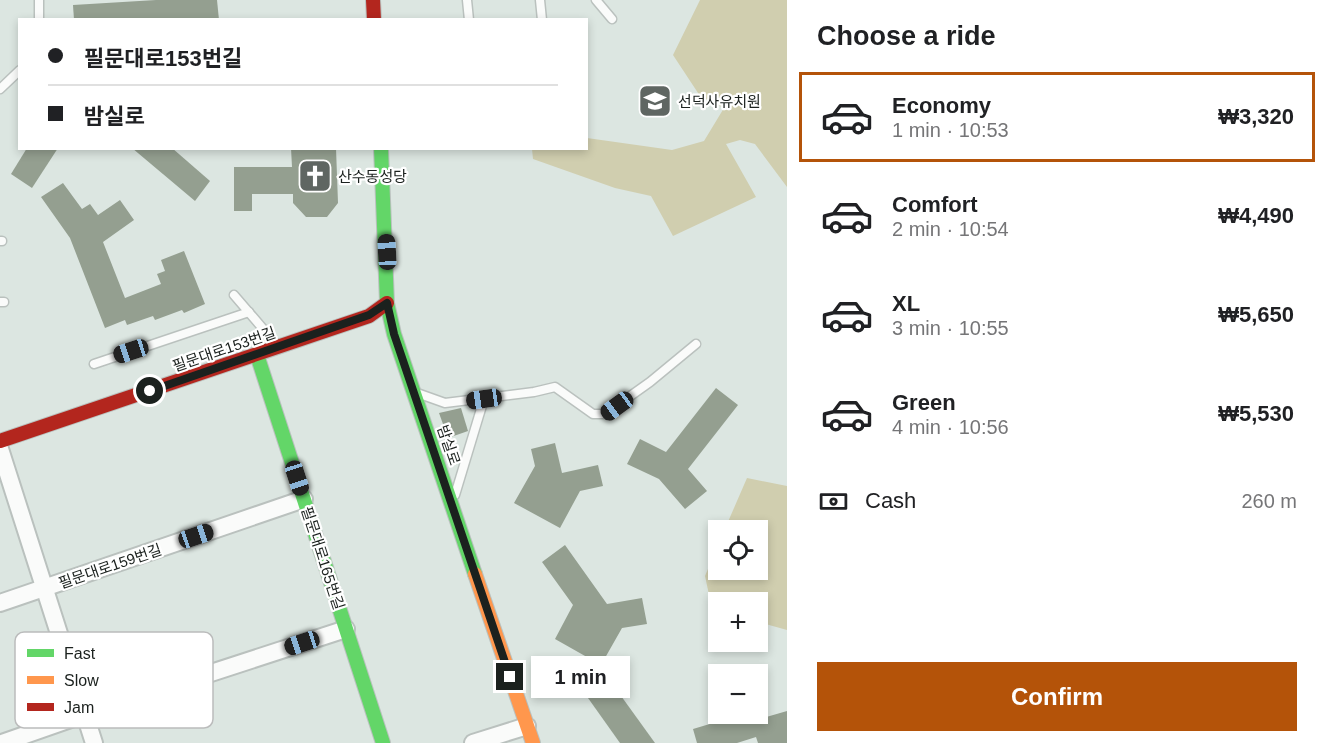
<!DOCTYPE html>
<html lang="en">
<head>
<meta charset="utf-8">
<style>
	body { margin:0; font-family:Helvetica,"Noto Sans KR",sans-serif; background:#f6f6f6; color:#202124; height:100vh; display:flex; flex-direction:column; font-size:22px; white-space:nowrap }
	* { box-sizing:border-box; margin:0 }
	p { font-size:20px; color:#757577 }
	.icon { flex:none; width:33px; height:33px; fill:none; stroke:currentColor; stroke-width:2; stroke-linecap:round; stroke-linejoin:round }
	.map { position:relative; flex:1; overflow:hidden }
	.sheet { display:flex; flex-direction:column; background:#fff; width:540px }
	.sheet>* { flex:none }
	.top-card { position:absolute; left:18px; top:18px; width:570px; height:132px; border-radius:0px; box-shadow:0 3px 9px #0003; display:grid; align-content:center; height:132px; padding:0 30px; background:#fff }
	.tools { position:absolute; left:708px; top:520px; display:grid; gap:12px }
	.tools a { display:grid; place-items:center; width:60px; height:60px; border-radius:0px; background:#fff; box-shadow:0 3px 9px #0003; font-size:30px }
	.end { position:absolute; width:27px; height:27px; margin:-14px; border:8px solid #1b211e; background:#fff; box-shadow:0 0 0 3px #fff }
	.from { border-radius:50% }
	.bubble { position:absolute; height:42px; border-radius:0px; background:#fff; box-shadow:0 3px 9px #0003; font-size:20px; font-weight:700; line-height:42px; text-align:center }
	.car { position:absolute; width:18px; height:36px; margin:-18px -9px; border-radius:8px; box-shadow:0 0 4px 2px #0007; background:linear-gradient(#222 24%,#8ab4d8 0 40%,#222 0 76%,#8ab4d8 0 86%,#222 0) }
	.top-card b { display:flex; align-items:center; gap:21px; height:57px; font-size:22px }
	.top-card b+b { border-top:2px solid #e0e0e0 }
	.top-card i { width:15px; height:15px; background:#202124 }
	ul { padding:0; list-style:none }
	li { display:flex; align-items:center; gap:18px; height:90px; margin:0 12px 9px; padding:0 18px; border:3px solid transparent; border-radius:0px }
	li div { flex:1 }
	li b { display:block; font-size:22px }
	li em { font-style:normal; font-weight:700 }
	li.active { border-color:#b45309 }
	li>.icon { width:54px; height:54px; stroke-width:1.5 }
	h2 { padding:0 30px; font-size:27px; line-height:72px }
	.pay { display:flex; align-items:center; gap:15px; height:66px; padding:0 30px; font-size:22px }
	.pay p { margin-inline-start:auto }
	.button { display:flex; gap:12px; margin-top:auto; padding:12px 30px }
	.button a { flex:1; height:69px; border-radius:0px; background:#b45309; color:#fff; font-size:24px; font-weight:700; line-height:69px; text-align:center }
	main { display:flex; flex:1; min-height:0 }
	.map>svg:first-child { display:block }
</style>
</head>
<body>
<main>
<div class="map">
<svg width="787" height="743" viewBox="0 0 787 743">
	<rect width="100%" height="100%" fill="#dce6e1"/>
	<g fill="#d0ceaf">
		<path d="M700,0h87v187l-32,-43 -15,-4 -14,4 30,53 -83,39 -22,-40 -36,-8 -82,-29 -1,-10 54,-1 1,-10 85,12 32,-9 20,-33 -24,-12 -27,-41z"/>
		<path d="M747,478l40,8v144l-29,-8v-19h-40v8l-6,-2 -7,-33 13,-31v25h40v-39h-34z"/>
	</g>
	<g fill="#949f90">
		<path d="M156,0h61l2,20h-145l-1,-15z"/>
		<path d="M27,148h31l-26,40 -21,-14z"/>
		<path d="M132,148h40l38,33 -15,20z"/>
		<path d="M291,148h45l2,55 -11,14h-21l-13,-14v-9h-41v17h-18v-44h58z"/>
		<path d="M63,183l19,26 8,-5 8,11 22,-15 14,20 -31,22 22,56 36,-14 -4,-10 8,-3 -4,-11 23,-9 21,53 -21,9 -2,-3 -27,10 -2,-4 -26,9 -2,-5 -20,8 -35,-90 -29,-41z"/>
		<path d="M716,388l22,17 -50,64 19,22 -22,18 -26,-30 -32,-15 13,-25 26,13z"/>
		<path d="M461,408l7,23 -20,7 -9,-25z"/>
		<path d="M555,443l7,30 36,-8 5,21 -23,5 -20,37 -46,-25 21,-37 -4,-17z"/>
		<path d="M565,545l42,59 35,-6 5,26 -25,4 -21,37 -46,-26 18,-34 -31,-43z"/>
		<path d="M611,682l44,61h-35l-32,-45z"/>
		<path d="M787,711v32h-29l-2,-6 -19,6h-40l-4,-14 50,-15h8l2,7z"/>
	</g>
	<g fill="none" stroke-linecap="round" stroke-linejoin="round">
		<defs>
			<g id="lane">
				<path d="M39,0v20"/>
				<path d="M467,0l2,20"/>
				<path d="M540,0l2,20"/>
				<path d="M596,0l16,19"/>
				<path d="M0,89l20,-19"/>
				<path d="M0,241h2"/>
				<path d="M234,295l43,50"/>
				<path d="M0,302h4"/>
				<path d="M94,364l155,-52"/>
				<path d="M417,393l28,10 89,-11 21,-5 38,27h12l45,-32 46,-38"/>
				<path d="M455,495l29,-96"/>
			</g>
			<g id="street">
				<path d="M0,449l94,294"/>
				<path d="M0,603l304,-104"/>
				<path d="M2,743l83,-29 261,-85"/>
				<path d="M473,743l54,-17"/>
			</g>
			<g id="fast">
				<path d="M381,148l6,155 7,31 81,240"/>
				<path d="M257,355l126,388"/>
			</g>
			<path id="slow" d="M475,574l58,169"/>
			<g id="jam">
				<path d="M373,0l1,20"/>
				<path d="M0,441l369,-125 18,-13"/>
			</g>
		</defs>
		<use href="#lane" stroke="#bac1be" stroke-width="11"/>
		<use href="#street" stroke="#bac1be" stroke-width="20"/>
		<use href="#fast" stroke="#bac1be" stroke-width="16"/>
		<use href="#slow" stroke="#bac1be" stroke-width="16"/>
		<use href="#jam" stroke="#bac1be" stroke-width="16"/>
		<use href="#lane" stroke="#fafbfa" stroke-width="8"/>
		<use href="#street" stroke="#fafbfa" stroke-width="16"/>
		<use href="#fast" stroke="#63d668" stroke-width="14"/>
		<use href="#slow" stroke="#ff974d" stroke-width="14"/>
		<use href="#jam" stroke="#b3261e" stroke-width="14"/>
	</g>
	<g fill="none" stroke-linecap="round" stroke-linejoin="round">
		<path stroke="#1b211e" stroke-width="8" d="M150,391l219,-76 18,-12 7,31 116,343"/>
	</g>
	<defs>
		<symbol id="school-square" viewBox="-11 -11 22 22"><rect x="-9" y="-9" width="18" height="18" rx="4" fill="#5f6662" stroke="#fff"/><path d="M0-5L7-2L0 1L-7-2ZM-4 1L0 2.5L4 1V4Q0 6-4 4Z" fill="#fff"/></symbol>
		<symbol id="church-square" viewBox="-11 -11 22 22"><rect x="-9" y="-9" width="18" height="18" rx="4" fill="#5f6662" stroke="#fff"/><path d="M-1.2-6h2.4v3.5h3.3v2.4h-3.3V6h-2.4V-.1h-3.3v-2.4h3.3Z" fill="#fff"/></symbol>
	</defs>
	<g fill-rule="evenodd">
		<use href="#school-square" x="636" y="82" width="38" height="38"/>
		<use href="#church-square" x="296" y="157" width="38" height="38"/>
	</g>
	<g text-anchor="middle" dominant-baseline="central" stroke-width="4.5" stroke-linejoin="round" paint-order="stroke">
		<g font-size="15" fill="#1b211e" stroke="#fff" text-anchor="start">
			<text x="678" y="101">선덕사유치원</text>
			<text x="338" y="176">산수동성당</text>
		</g>
		<g font-size="15" fill="#1b211e" stroke="#fff">
			<text transform="translate(224 349) rotate(-19)">필문대로153번길</text>
			<text transform="translate(449 445) rotate(71)">밤실로</text>
			<text transform="translate(323 558) rotate(72)">필문대로165번길</text>
			<text transform="translate(110 566) rotate(-19)">필문대로159번길</text>
		</g>
	</g>
	<rect x="15" y="632" width="198" height="96" rx="9" fill="#fff" stroke="#bbbcbc" stroke-width="1.5"/>
	<rect x="27" y="649" width="27" height="8" fill="#63d668"/>
	<rect x="27" y="676" width="27" height="8" fill="#ff974d"/>
	<rect x="27" y="703" width="27" height="8" fill="#b3261e"/>
	<g font-size="16" fill="#1b211e">
		<text x="64" y="659">Fast</text>
		<text x="64" y="686">Slow</text>
		<text x="64" y="713">Jam</text>
	</g>
</svg>
<div class="tools">
<a><svg class="icon" aria-label="locate" viewBox="0 0 24 24"><circle cx="12" cy="12" r="6"/><path d="M12 2v4M12 18v4M2 12h4M18 12h4"/></svg></a>
<a>+</a>
<a>−</a>
</div>
<i class="end from" style="left:150px;top:391px"></i>
<i class="end" style="left:510px;top:677px"></i>
<div class="bubble" style="left:531px;top:656px;width:99px">1 min</div>
<i class="car" style="left:387px;top:252px;rotate:357deg"></i>
<i class="car" style="left:131px;top:351px;rotate:252deg"></i>
<i class="car" style="left:484px;top:399px;rotate:262deg"></i>
<i class="car" style="left:617px;top:406px;rotate:234deg"></i>
<i class="car" style="left:297px;top:478px;rotate:162deg"></i>
<i class="car" style="left:196px;top:536px;rotate:71deg"></i>
<i class="car" style="left:302px;top:643px;rotate:252deg"></i>
<div class="top-card">
<b><i class="from"></i>필문대로153번길</b>
<b><i></i>밤실로</b>
</div>
</div>
<section class="sheet">
<h2>Choose a ride</h2>
<ul>
<li class="active"><svg class="icon" aria-label="car" viewBox="0 0 24 24"><path d="M5 17H2v-5l4-1 3-4h7l3 4 3 1v5h-3M9 17h6M6 11h13"/><circle cx="7" cy="17" r="2"/><circle cx="17" cy="17" r="2"/></svg><div><b>Economy</b><p>1 min · 10:53</p></div><em>₩3,320</em></li>
<li><svg class="icon" aria-label="car" viewBox="0 0 24 24"><path d="M5 17H2v-5l4-1 3-4h7l3 4 3 1v5h-3M9 17h6M6 11h13"/><circle cx="7" cy="17" r="2"/><circle cx="17" cy="17" r="2"/></svg><div><b>Comfort</b><p>2 min · 10:54</p></div><em>₩4,490</em></li>
<li><svg class="icon" aria-label="car" viewBox="0 0 24 24"><path d="M5 17H2v-5l4-1 3-4h7l3 4 3 1v5h-3M9 17h6M6 11h13"/><circle cx="7" cy="17" r="2"/><circle cx="17" cy="17" r="2"/></svg><div><b>XL</b><p>3 min · 10:55</p></div><em>₩5,650</em></li>
<li><svg class="icon" aria-label="car" viewBox="0 0 24 24"><path d="M5 17H2v-5l4-1 3-4h7l3 4 3 1v5h-3M9 17h6M6 11h13"/><circle cx="7" cy="17" r="2"/><circle cx="17" cy="17" r="2"/></svg><div><b>Green</b><p>4 min · 10:56</p></div><em>₩5,530</em></li>
</ul>
<div class="pay"><svg class="icon" aria-label="cash" viewBox="0 0 24 24"><path d="M3 7h18v10H3z"/><circle cx="12" cy="12" r="2"/></svg>Cash<p>260 m</p></div>
<div class="button"><a>Confirm</a></div>
</section>
</main>
</body>
</html>
